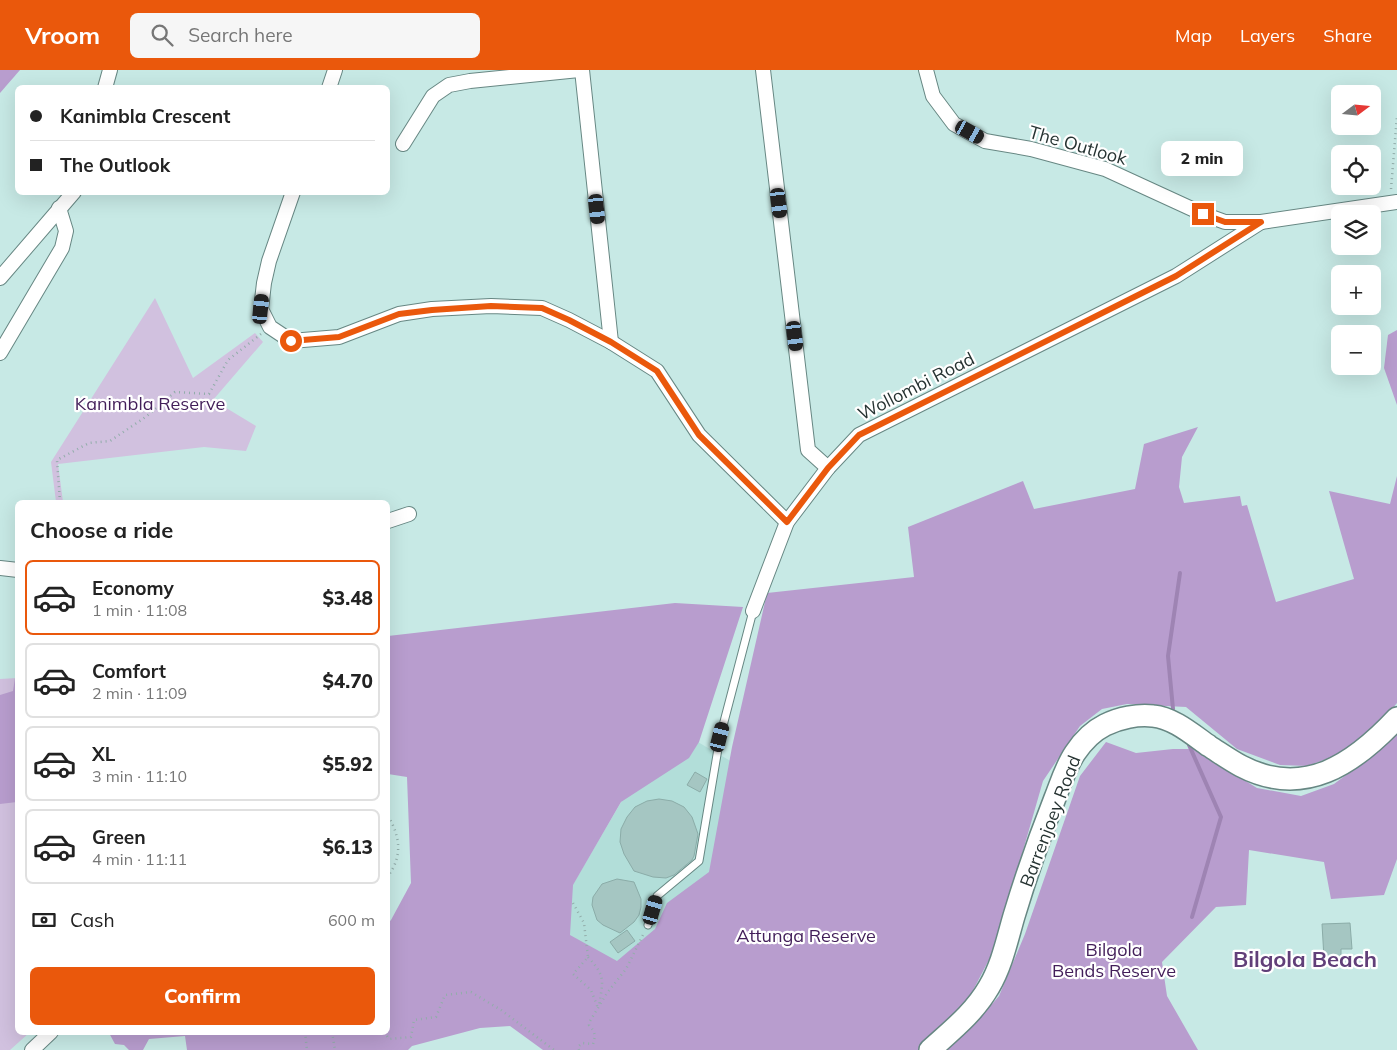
<!DOCTYPE html>
<html lang="en">
<head>
<meta charset="utf-8">
<style>
	body { margin:0; font-family:Mulish,sans-serif; background:#f6f6f6; color:#222; height:100vh; display:flex; flex-direction:column; font-size:19px; white-space:nowrap }
	* { box-sizing:border-box; margin:0 }
	p { font-size:16px; color:#767676 }
	.icon { flex:none; width:28px; height:28px; fill:none; stroke:currentColor; stroke-width:2; stroke-linecap:round; stroke-linejoin:round }
	.map { position:relative; flex:1; overflow:hidden }
	.side { position:absolute; left:15px; top:430px; width:375px; height:535px; display:flex; flex-direction:column; background:#fff; border-radius:8px; box-shadow:0 5px 20px #0002 }
	.side>* { flex:none }
	.top-card { position:absolute; left:15px; top:15px; width:375px; height:110px; border-radius:8px; box-shadow:0 5px 20px #0002; display:grid; align-content:center; height:110px; padding:0 15px; background:#fff }
	.needle { width:32px; rotate:74deg }
	.buttons { position:absolute; left:1331px; top:15px; display:grid; gap:10px }
	.buttons a { display:grid; place-items:center; width:50px; height:50px; border-radius:8px; background:#fff; box-shadow:0 5px 20px #0002; font-size:25px }
	.end { position:absolute; width:22px; height:22px; margin:-11px; border:6px solid #ea580c; background:#fff; box-shadow:0 0 0 2px #fff }
	.from { border-radius:50% }
	.bubble { position:absolute; height:35px; border-radius:8px; background:#fff; box-shadow:0 5px 20px #0002; font-size:16px; font-weight:800; line-height:35px; text-align:center }
	.car { position:absolute; width:15px; height:30px; margin:-15px -8px; border-radius:6px; box-shadow:0 0 4px 1px #0007; background:linear-gradient(#222 24%,#8ab4d8 0 40%,#222 0 76%,#8ab4d8 0 86%,#222 0) }
	.top-card b { display:flex; align-items:center; gap:18px; height:48px; font-size:19px }
	.top-card b+b { border-top:1px solid #e0e0e0 }
	.top-card i { width:12px; height:12px; background:#222 }
	ul { padding:0; list-style:none }
	li { display:flex; align-items:center; gap:15px; height:75px; margin:0 10px 8px; padding:0 5px; border:2px solid #e0e0e0; border-radius:8px }
	li div { flex:1 }
	li b { display:block; font-size:19px }
	li em { font-style:normal; font-weight:800 }
	li.current { border-color:#ea580c }
	li>.icon { width:45px; height:45px; stroke-width:1.5 }
	h2 { padding:0 15px; font-size:22px; line-height:60px }
	.pay { display:flex; align-items:center; gap:12px; height:55px; padding:0 15px; font-size:19px }
	.pay p { margin-inline-start:auto }
	.primary-button { display:flex; gap:10px; margin-top:auto; padding:10px 15px }
	.primary-button a { flex:1; height:58px; border-radius:8px; background:#ea580c; color:#fff; font-size:20px; font-weight:800; line-height:58px; text-align:center }
	header { display:flex; align-items:center; gap:30px; box-sizing:border-box; height:70px; padding:0 25px; background:#ea580c; color:#fff }
	header strong { font-size:24px }
	nav { display:flex; gap:28px; margin-inline-start:auto; font-size:18px }
	.search { width:350px; height:45px; background:#f6f6f6; display:flex; align-items:center; gap:12px; box-sizing:border-box; padding:0 18px; border-radius:8px; color:#767676; font-size:19px }
	.map>svg:first-child { display:block }
</style>
</head>
<body>
<header>
<strong>Vroom</strong>
<div class="search"><svg class="icon" aria-label="search" viewBox="0 0 24 24"><circle cx="10" cy="10" r="6"/><path d="M15 15l6 6"/></svg>Search here</div>
<nav><a>Map</a><a>Layers</a><a>Share</a></nav>
</header>
<div class="map">
<svg width="1397" height="980" viewBox="0 0 1397 980">
	<rect width="100%" height="100%" fill="#c7e9e5"/>
	<path fill="#b2ded9" d="M667,654l96,56 -92,158 -53,53 -80,-47z"/>
	<g fill="#d1c1df">
		<path d="M155,228l38,80 62,-45 8,9 -50,58 43,26 -10,25 -42,-4 -146,17 5,38h-7l-5,-40z"/>
		<path d="M17,608l1,354 11,1 -19,17h-10v-371z"/>
	</g>
	<g fill="#b89dce">
		<path d="M0,0h20l-20,23z"/>
		<path d="M1397,260v75l-13,-37 4,-33z"/>
		<path d="M1198,357l-16,30 -3,30 5,16 56,-7 2,10 5,-1 29,97 78,-23 -25,-88 61,13 7,-28v227l-22,26 -35,25 -33,12 -27,-1 -43,-16 -51,-42 -59,-3 -25,5 -22,17 -37,55 -48,167 -29,56 -44,46h-379l-33,-24 -30,2 -68,18 -4,4h-221l-2,-14 -36,3 -6,11h-14l-5,-5 -9,-1 -6,-11 279,-1v-109l3,-3 20,-37 -4,-106 -19,-3v-138l287,-33 68,4 -44,135 -10,16 -68,44 -48,83 -3,50 47,26 38,-32 12,-26 42,-31 23,-125 35,-154 147,-16 -6,-50 115,-46 11,28 101,-20 9,-45z"/>
		<path d="M15,608h2v124l-17,2v-109l13,-4z"/>
		<path d="M1397,661v128l-13,36 -53,4 -7,-37 -75,-12 -3,55 -30,2 -54,55 5,34 31,54h-251l27,-25 25,-29 26,-62 55,-158 26,-34 30,11 37,-4h21l63,39 44,8 33,-12 35,-26z"/>
	</g>
	<g fill="none" stroke-linecap="round" stroke-linejoin="round">
		<g stroke="#9e84b3" stroke-width="4">
			<path d="M1173,639l-5,-53 12,-83"/>
			<path d="M1189,675l32,72 -29,100"/>
		</g>
	</g>
	<g fill="#a5c6c2" stroke="#8baca8">
		<path d="M695,702l12,7 -7,13 -13,-7z"/>
		<path d="M659,729l13,2 12,6 8,10 6,17 -4,22 -2,4 -18,15 -8,3 -13,-1 -19,-6 -10,-17 -4,-12 1,-13 6,-12 8,-10 12,-6z"/>
		<path d="M617,809l17,3 7,17v8l-2,8 -5,7 -14,11 -17,-8 -6,-5 -5,-15 1,-8 9,-13z"/>
		<path d="M1350,853l2,26h-11v8l-17,1 -2,-34z"/>
		<path d="M627,860l8,11 -17,12 -8,-11z"/>
	</g>
	<g fill="none" stroke-linecap="round" stroke-linejoin="round">
		<defs>
			<path id="lane" d="M648,855l9,-29 42,-35 21,-124 33,-126"/>
			<g id="street">
				<path d="M582,0l29,272"/>
				<path d="M763,0l45,380 20,18"/>
				<path d="M926,0l7,26 21,28 31,17 46,8 74,20 98,45 22,8h36l136,-20"/>
				<path d="M105,18l5,-18"/>
				<path d="M329,18l6,-18"/>
				<path d="M403,74l30,-48 16,-11 21,-4 109,-11"/>
				<path d="M293,122l-24,69 -5,22 -3,26 9,18 21,14 48,-4 60,-23 33,-5 59,-3 51,2 27,12 42,22 46,29 42,64 88,87"/>
				<path d="M0,208l74,-86"/>
				<path d="M0,283l62,-105 4,-17 -7,-23"/>
				<path d="M388,451l21,-7"/>
				<path d="M0,498l18,2"/>
				<path d="M753,541l34,-89 41,-54 31,-33 317,-159 85,-54"/>
				<path d="M32,980l19,-18"/>
			</g>
			<path id="primary" d="M930,980c22,-20 44,-37 59,-63 13,-22 18,-47 25,-71 12,-40 26,-80 41,-118 6,-15 11,-32 20,-45 8,-12 18,-22 30,-28 14,-7 33,-11 48,-9 21,2 40,19 56,30 11,7 21,14 32,20 63,33 113,-2 156,-48"/>
		</defs>
		<use href="#lane" stroke="#678783" stroke-width="9"/>
		<use href="#street" stroke="#678783" stroke-width="16"/>
		<use href="#primary" stroke="#678783" stroke-width="24"/>
		<g stroke="#92adaa" stroke-width="2.5" stroke-dasharray="1 4" stroke-linecap="butt">
			<path d="M1391,119l6,-73"/>
			<path d="M60,432l-3,-42 32,-17 21,-2 37,-25 28,-24 34,2 19,-34 33,-26"/>
			<path d="M388,746c12,20 15,40 0,60"/>
			<path d="M573,833l11,20 4,34 -15,17 18,16 7,18"/>
			<path d="M588,887c18,20 15,23 11,49"/>
			<path d="M305,962l2,18"/>
			<path d="M332,962l3,18"/>
			<path d="M384,962l5,7 22,-2 3,-17 22,-3 9,-22 26,-3 30,18 53,40"/>
			<path d="M579,980l-1,-3 4,-4 11,1c3,-9 2,-12 -4,-19l1,-4 17,-28 19,-24 18,-36"/>
		</g>
		<use href="#lane" stroke="#fff" stroke-width="7"/>
		<use href="#street" stroke="#fff" stroke-width="14"/>
		<use href="#primary" stroke="#fff" stroke-width="21"/>
	</g>
	<g fill="none" stroke-linecap="round" stroke-linejoin="round">
		<path stroke="#ea580c" stroke-width="6" d="M291,271l48,-4 60,-23 33,-4 59,-4 51,2 27,12 42,22 46,29 42,64 88,87 41,-54 31,-33 317,-159 85,-54h-36l-22,-8"/>
	</g>
	<g text-anchor="middle" dominant-baseline="central" stroke-width="4.5" stroke-linejoin="round" paint-order="stroke">
		<g font-size="18" fill="#263332" stroke="#fff">
			<text transform="translate(1078 75) rotate(16)">The Outlook</text>
			<text transform="translate(916 316) rotate(-27)">Wollombi Road</text>
			<text transform="translate(1050 751) rotate(-69)">Barrenjoey Road</text>
		</g>
		<g font-size="18" fill="#421e59" stroke="#fff">
			<text x="150" y="333">Kanimbla Reserve</text>
			<text x="806" y="865">Attunga Reserve</text>
			<text x="1114" y="879">Bilgola<tspan x="1114" dy="21">Bends Reserve</tspan></text>
		</g>
		<g font-size="22" font-weight="bold" fill="#613f79" stroke="#fff">
			<text x="1305" y="889">Bilgola Beach</text>
		</g>
	</g>
</svg>
<div class="buttons">
<a><svg class="needle" viewBox="-14 -14 28 28"><path d="M0-13l5 13h-10z" fill="#e53935"/><path d="M0 13l5-13h-10z" fill="#767676"/></svg></a>
<a><svg class="icon" aria-label="locate" viewBox="0 0 24 24"><circle cx="12" cy="12" r="6"/><path d="M12 2v4M12 18v4M2 12h4M18 12h4"/></svg></a>
<a><svg class="icon" aria-label="layers" viewBox="0 0 24 24"><path d="M12 4l9 5-9 5-9-5zM3 14l9 5 9-5"/></svg></a>
<a>+</a>
<a>−</a>
</div>
<i class="end from" style="left:291px;top:271px"></i>
<i class="end" style="left:1203px;top:144px"></i>
<div class="bubble" style="left:1161px;top:71px;width:82px">2 min</div>
<i class="car" style="left:970px;top:62px;rotate:119deg"></i>
<i class="car" style="left:779px;top:133px;rotate:173deg"></i>
<i class="car" style="left:597px;top:139px;rotate:174deg"></i>
<i class="car" style="left:261px;top:239px;rotate:6deg"></i>
<i class="car" style="left:795px;top:266px;rotate:173deg"></i>
<i class="car" style="left:720px;top:667px;rotate:14deg"></i>
<i class="car" style="left:653px;top:840px;rotate:16deg"></i>
<div class="top-card">
<b><i class="from"></i>Kanimbla Crescent</b>
<b><i></i>The Outlook</b>
</div>
<section class="side">
<h2>Choose a ride</h2>
<ul>
<li class="current"><svg class="icon" aria-label="car" viewBox="0 0 24 24"><path d="M5 17H2v-5l4-1 3-4h7l3 4 3 1v5h-3M9 17h6M6 11h13"/><circle cx="7" cy="17" r="2"/><circle cx="17" cy="17" r="2"/></svg><div><b>Economy</b><p>1 min · 11:08</p></div><em>$3.48</em></li>
<li><svg class="icon" aria-label="car" viewBox="0 0 24 24"><path d="M5 17H2v-5l4-1 3-4h7l3 4 3 1v5h-3M9 17h6M6 11h13"/><circle cx="7" cy="17" r="2"/><circle cx="17" cy="17" r="2"/></svg><div><b>Comfort</b><p>2 min · 11:09</p></div><em>$4.70</em></li>
<li><svg class="icon" aria-label="car" viewBox="0 0 24 24"><path d="M5 17H2v-5l4-1 3-4h7l3 4 3 1v5h-3M9 17h6M6 11h13"/><circle cx="7" cy="17" r="2"/><circle cx="17" cy="17" r="2"/></svg><div><b>XL</b><p>3 min · 11:10</p></div><em>$5.92</em></li>
<li><svg class="icon" aria-label="car" viewBox="0 0 24 24"><path d="M5 17H2v-5l4-1 3-4h7l3 4 3 1v5h-3M9 17h6M6 11h13"/><circle cx="7" cy="17" r="2"/><circle cx="17" cy="17" r="2"/></svg><div><b>Green</b><p>4 min · 11:11</p></div><em>$6.13</em></li>
</ul>
<div class="pay"><svg class="icon" aria-label="cash" viewBox="0 0 24 24"><path d="M3 7h18v10H3z"/><circle cx="12" cy="12" r="2"/></svg>Cash<p>600 m</p></div>
<div class="primary-button"><a>Confirm</a></div>
</section>
</div>
</body>
</html>
